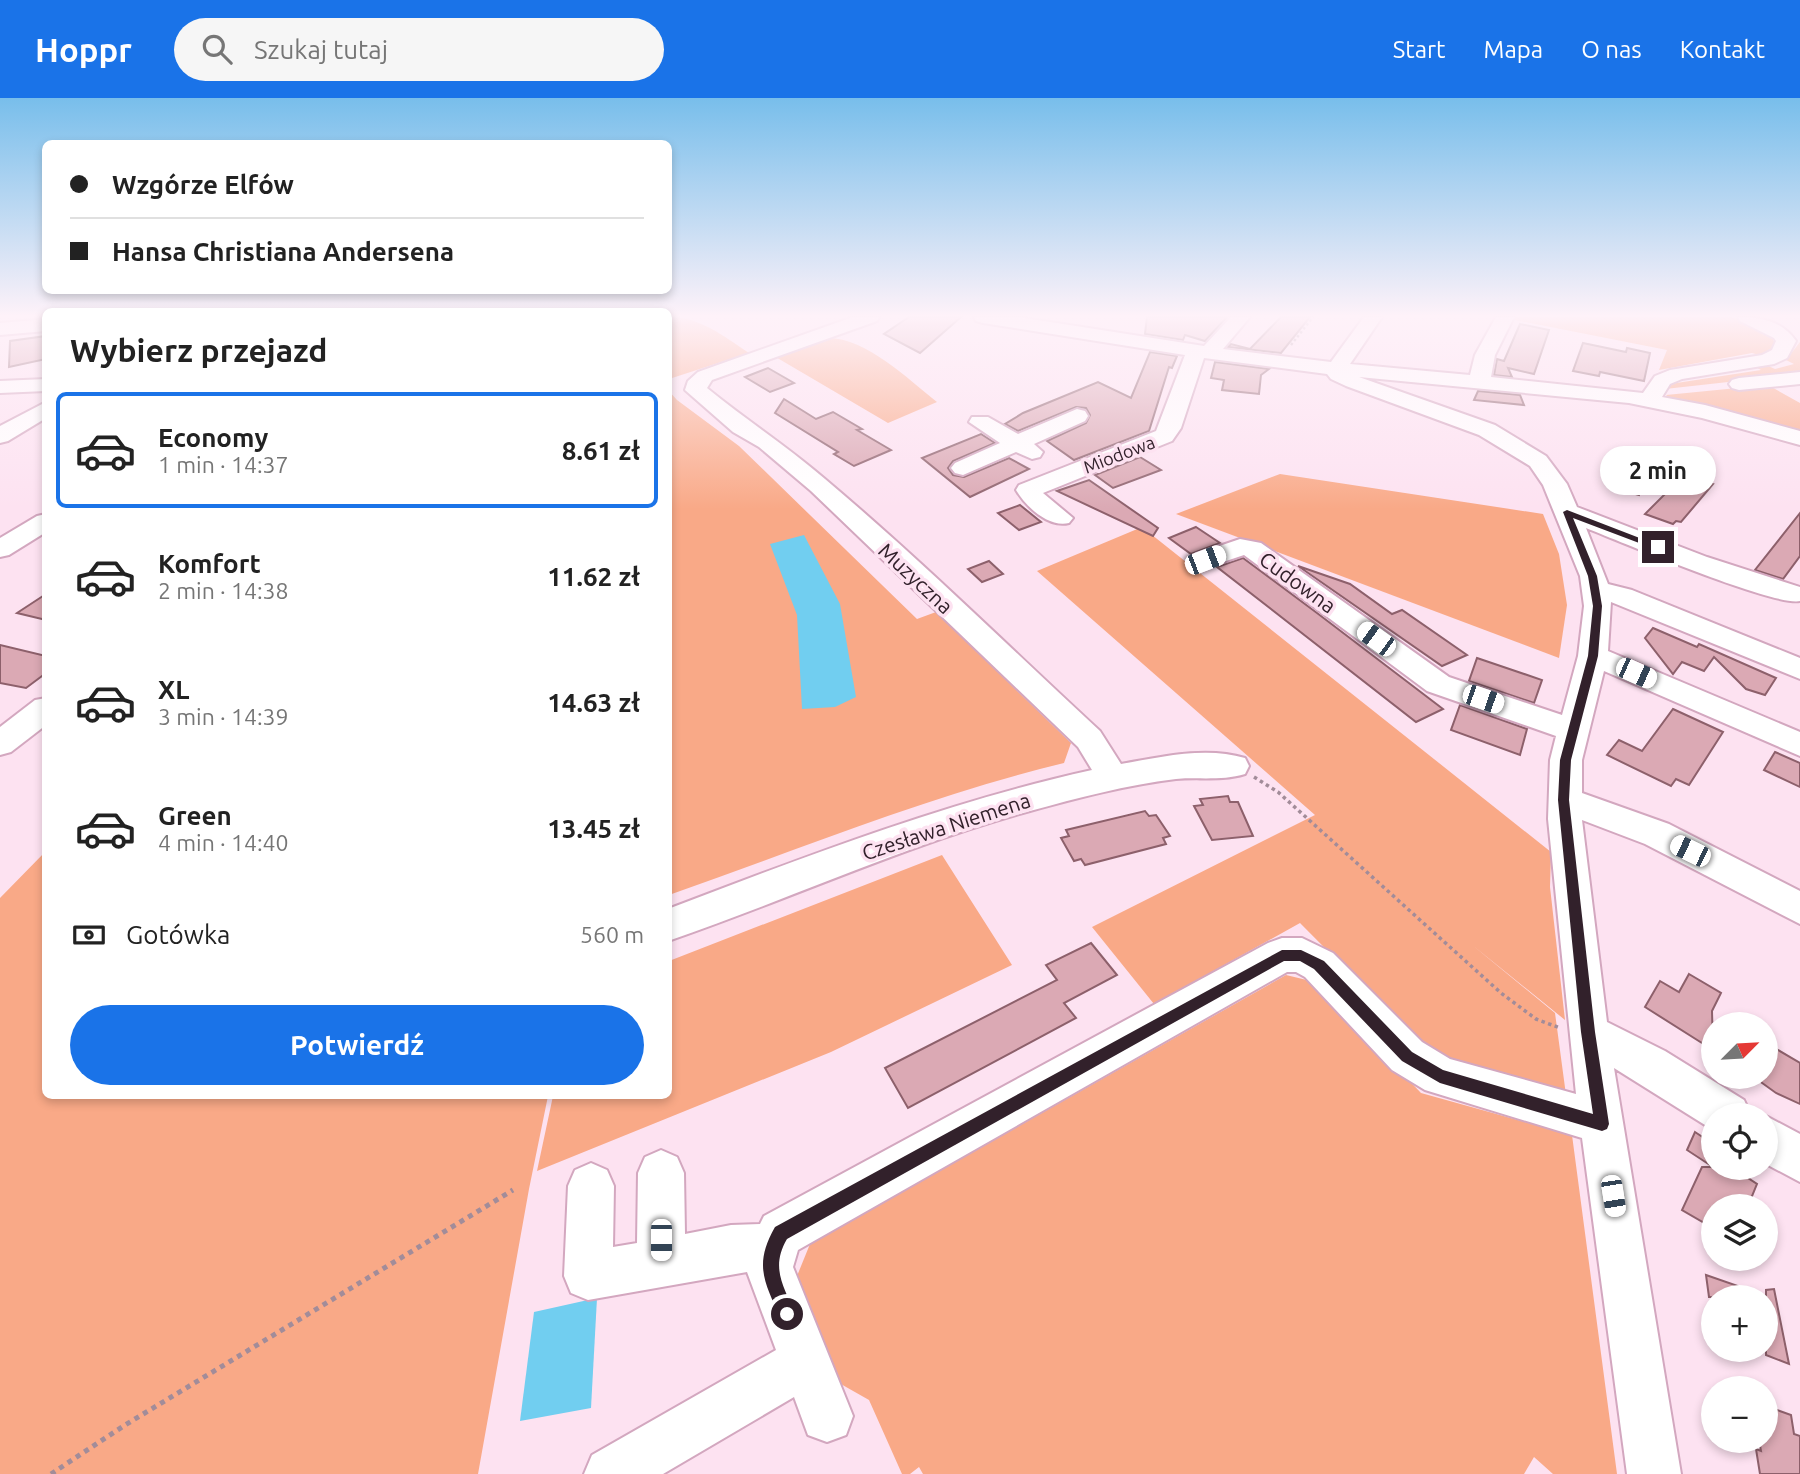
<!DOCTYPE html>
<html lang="pl">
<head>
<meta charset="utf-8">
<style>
	body { margin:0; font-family:Ubuntu,sans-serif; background:#f6f6f6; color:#222; height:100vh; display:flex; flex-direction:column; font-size:26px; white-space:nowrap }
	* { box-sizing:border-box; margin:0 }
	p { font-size:23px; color:#767676 }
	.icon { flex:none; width:38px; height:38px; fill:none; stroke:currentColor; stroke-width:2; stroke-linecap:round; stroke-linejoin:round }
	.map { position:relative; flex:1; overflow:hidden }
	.panel { position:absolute; left:42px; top:210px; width:630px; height:791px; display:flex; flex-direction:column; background:#fff; border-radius:10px; box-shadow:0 4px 10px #0003 }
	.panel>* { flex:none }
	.top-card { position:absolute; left:42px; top:42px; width:630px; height:154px; border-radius:10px; box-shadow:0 4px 10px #0003; display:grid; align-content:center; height:154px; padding:0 28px; background:#fff }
	.needle { width:46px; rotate:66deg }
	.buttons { position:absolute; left:1701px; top:914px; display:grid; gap:14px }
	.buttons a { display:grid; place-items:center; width:77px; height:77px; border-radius:50%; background:#fff; box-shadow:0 4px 10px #0003; font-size:35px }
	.end { position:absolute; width:32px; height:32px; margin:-16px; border:9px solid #32212b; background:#fff; box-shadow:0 0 0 4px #fff }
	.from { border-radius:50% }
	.bubble { position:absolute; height:49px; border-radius:24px; background:#fff; box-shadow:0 4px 10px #0003; font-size:23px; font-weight:700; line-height:49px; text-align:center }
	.car { position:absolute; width:21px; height:42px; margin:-21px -10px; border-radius:9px; box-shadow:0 0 5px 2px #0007; background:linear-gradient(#fff 24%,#345 0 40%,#fff 0 76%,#345 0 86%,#fff 0) }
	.top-card b { display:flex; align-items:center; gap:24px; height:66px; font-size:26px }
	.top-card b+b { border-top:2px solid #e0e0e0 }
	.top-card i { width:18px; height:18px; background:#222 }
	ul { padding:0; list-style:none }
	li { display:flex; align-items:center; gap:21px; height:116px; margin:0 14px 10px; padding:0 14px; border:4px solid transparent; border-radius:10px }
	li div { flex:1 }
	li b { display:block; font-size:26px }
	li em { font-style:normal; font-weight:700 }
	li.current { border-color:#1a73e8 }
	li>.icon { width:63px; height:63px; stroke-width:1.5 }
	h2 { padding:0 28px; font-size:32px; line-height:84px }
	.pay { display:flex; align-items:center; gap:18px; height:77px; padding:0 28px; font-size:26px }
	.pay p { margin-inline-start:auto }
	.cta { display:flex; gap:14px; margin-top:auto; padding:14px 28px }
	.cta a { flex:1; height:80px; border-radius:42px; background:#1a73e8; color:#fff; font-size:28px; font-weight:700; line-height:80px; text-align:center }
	header { display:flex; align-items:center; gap:42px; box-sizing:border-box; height:98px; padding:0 35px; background:#1a73e8; color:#fff }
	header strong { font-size:33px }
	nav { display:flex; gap:38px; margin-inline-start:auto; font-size:24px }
	.search { width:490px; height:63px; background:#f6f6f6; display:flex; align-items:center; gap:18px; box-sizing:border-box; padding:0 24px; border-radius:38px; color:#767676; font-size:26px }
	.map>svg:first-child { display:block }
</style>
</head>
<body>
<header>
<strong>Hoppr</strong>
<div class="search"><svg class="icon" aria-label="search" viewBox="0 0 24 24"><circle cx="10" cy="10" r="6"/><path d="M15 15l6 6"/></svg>Szukaj tutaj</div>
<nav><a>Start</a><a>Mapa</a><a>O nas</a><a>Kontakt</a></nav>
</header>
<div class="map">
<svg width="1800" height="1376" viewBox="0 0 1800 1376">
	<rect width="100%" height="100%" fill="#fde2f1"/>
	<g fill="#f9a987">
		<path d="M669,219c32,0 54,19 80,36l-80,26z"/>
		<path d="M1511,219h220c16,4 42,11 45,30l-9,10 -15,-4 -93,17 8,-20 -157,-31z"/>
		<path d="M827,240c38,-1 81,41 110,64l-49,21 -114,-67z"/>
		<path d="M1800,244v32l-135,15 5,-5 91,-14 -7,-4 10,-2 11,5 19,-5 -8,-4z"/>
		<path d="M1768,287l32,18v28l-61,-17 -68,-14 -5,-5z"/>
		<path d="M668,292l9,10 62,46 178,173 19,-7 135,131 -7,20c-135,33 -264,86 -395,132z"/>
		<path d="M1280,376l263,40 16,40 8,51 -8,53 -383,-144z"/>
		<path d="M1142,429l409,325 -1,35 15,133 -94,-76 84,69 11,82 -130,-35 -136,-137 -146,81 -62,-77 223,-112 -278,-244z"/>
		<path d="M45,754l1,244h502l-19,93 -51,285h-478v-576z"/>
		<path d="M942,757l70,110 -181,87 -294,119 16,-75h115l1,-135z"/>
		<path d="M1286,877l29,7 106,111 151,42 45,339h-64l-19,-17 -10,17h-601l-4,-7 -9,7h-8l-33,-74 -30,-17 -42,-107 13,-32z"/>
	</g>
	<g fill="#71cef0">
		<path d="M804,437l36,69 16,93 -21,10 -33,2 -5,-94 -27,-71z"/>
		<path d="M597,1200l-6,110 -71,13 14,-109z"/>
	</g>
	<g fill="#dba9b4" stroke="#8d606b" stroke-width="2">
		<path d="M909,219h52l-41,36 -36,-19z"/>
		<path d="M1147,219h80l-22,24 -20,-6 -2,5 -38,-6z"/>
		<path d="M1281,219h29l-29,36 -53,-6 3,-3 19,5z"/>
		<path d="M1520,226l29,6 -15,44 -26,-6 4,9 -18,-2 3,-16 7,2z"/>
		<path d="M46,238v23l-37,8 1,-26z"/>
		<path d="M1583,245l43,9 1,-4 23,5 -6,28 -44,-9 -1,4 -26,-5z"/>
		<path d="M1150,254l27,4 -5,12 -3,-1 -20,64 -75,29 -27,-19 39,-18 4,-8 -4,-7 -10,-1 -58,24 -13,-7 18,-11 75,-31 33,16z"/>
		<path d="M1215,264l54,7 -8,6 -2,19 -37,-4 2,-10 -13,-2z"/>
		<path d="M768,270l26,15 -24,9 -25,-15z"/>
		<path d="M1478,293l42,4 4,10 -50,-5z"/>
		<path d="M784,301l32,20 17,-7 29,17 -5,1 34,20 -37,16 -20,-12 4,-2 -63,-39z"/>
		<path d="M981,336l14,9 -42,18 -5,7 5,7 11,2 45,-19 20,11 -59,28 -48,-39z"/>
		<path d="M1140,359l21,13 -48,18 -18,-13z"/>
		<path d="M1627,365l20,5 -8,27 -21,-6z"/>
		<path d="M1683,378l30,8 -32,38 -5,-1 -3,3 -28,-10z"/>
		<path d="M1089,382l69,48 -5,8 -96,-45z"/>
		<path d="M1020,407l21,17 -22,8 -21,-17z"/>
		<path d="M1800,415v43l-17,23 -28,-9z"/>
		<path d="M1196,429l24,16 -29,11 -22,-16z"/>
		<path d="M1243,460l74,55 126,96 -27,13 -199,-155z"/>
		<path d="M989,463l14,13 -21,8 -14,-13z"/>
		<path d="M1298,468l52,18 42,30 10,-4 65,45 -25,11z"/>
		<path d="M46,496v26l-29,-7z"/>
		<path d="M1653,530l44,19 2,-3 77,34 -11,17 -19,-6 -32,-32 -10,14 -22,-9 -9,12 -28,-36z"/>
		<path d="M0,547l46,11v17l-20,15 -26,-5z"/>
		<path d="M1477,560l65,22 -8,23 -65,-22z"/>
		<path d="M1460,607l67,24 -7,26 -69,-25z"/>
		<path d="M1673,611l50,23 -34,53 -13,-6 -5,7 -64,-31 12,-15 23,11z"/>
		<path d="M1775,654l25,11v24l-36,-17z"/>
		<path d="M1228,698l2,6h8l15,34 -41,4 -18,-34 9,-1 -3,-6z"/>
		<path d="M1145,713l4,5 7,-1 14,21 -7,2 3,6 -81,21 -4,-6 -7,2 -13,-23 8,-2 -3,-6z"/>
		<path d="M1091,845l26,32 -53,28 12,15 -168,90 -23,-40 172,-88 -11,-15z"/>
		<path d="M1689,876l32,19 -9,18 1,39 -68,-43 15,-26 19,11z"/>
		<path d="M1773,949l27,16v41l-24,-11 -18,-13 2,-4h6v-14z"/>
		<path d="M1695,1034l18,12v23l-26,-17z"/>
		<path d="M1702,1069h29l26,17 -9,22h-35v22l-31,-18z"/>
		<path d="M1706,1177l55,19 -1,3h-51z"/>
		<path d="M1774,1191l15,75 -23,-9v-65z"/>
		<path d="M1766,1308l25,9 3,19 6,2v38h-40l-4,-25 5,2 -2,-11h7z"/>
	</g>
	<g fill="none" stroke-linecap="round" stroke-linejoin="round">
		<defs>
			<g id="minor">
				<path d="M853,219h26l-2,4 -165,59 -5,8c39,32 80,58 118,91 95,80 184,168 275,252l21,33c39,-7 85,-18 124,-6l4,8 -4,8c-22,7 -47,3 -69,5 -50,6 -98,19 -146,32 -124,34 -240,88 -362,130v-32c139,-53 279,-107 424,-139l-14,-23 -267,-256 -52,-44 -26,-15 -48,-42 3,-9 10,-9z"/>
				<path d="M974,219h44l186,29 27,-29h19l-27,32 108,13 33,-45h18l-32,47 120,11 5,-20 21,-38h18l-19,38 -4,22 152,16 12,-17 15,-6 92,-15 10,-5 4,-9 -2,-3 -34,-17 -2,-4c23,0 44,4 58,24l-9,17 -13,6 -92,15 -12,5 -8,13 43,8 95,26v14l-98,-27 -73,-15 -270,-26 136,48 51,31 21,28 10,23 130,50 93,30v14c-25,6 -181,-60 -214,-73l22,56 24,6 168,68v21l-189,-77 -3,49 192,81v24l-196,-85 -22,89v33l87,31 131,67v33l-155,-80 -63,-24 25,202 58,29 79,49 7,15h-38v15l-99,-62 67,406h-54l-45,-336 -157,-48 -33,-20 -87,-93 -9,-5h-9l-489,278 -5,17 60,149 -7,19 -19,7 -19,-7 -14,-38 -131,77h-79l8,-19 184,-105 -29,-78 -159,28 -17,-7 -7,-17 4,-90 7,-16 16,-7 16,7 7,16 -1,61 24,-4 1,-70 7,-16 16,-7 16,7 7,16 1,61 46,-9 29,-1 4,-8 504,-273 14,-5h20l31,15 89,89 28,17 126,35 -28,-275 2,-59 6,-24 -129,-45 -183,-136 -39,13 -9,-2 -4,-6 4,-6 44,-15 21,4 188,134 113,38 16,-59 6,-50 -4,-30 -37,-91 -13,-19 -51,-31 -133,-49 -15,-7 -4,-5 -123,-16 -23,70 -9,13 -129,52 30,25 -4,5c-20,5 -43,-16 -53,-33l3,-5 137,-54 29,-76 -202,-32 -7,-2z"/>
				<path d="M46,221v12l-46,4v-12z"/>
				<path d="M1800,274v12l-61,6 -7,-2 -3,-4 3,-4 7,-2z"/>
				<path d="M46,281v12l-46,2v-12z"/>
				<path d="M46,304v16l-38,23 -8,2v-17z"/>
				<path d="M1077,311l8,2 3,5 -3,5 -51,23 9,8 -3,5 -8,2 -16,-7 -53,23 -8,-2 -4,-5 4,-5 45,-20 -31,-21 3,-5h16l30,17z"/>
				<path d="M46,416v18l-37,23 -9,2v-19l37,-22z"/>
				<path d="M46,600v27l-35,27 -11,3v-28l35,-27z"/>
				<path d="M1766,1018l34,18v48l-34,-18z"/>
			</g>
		</defs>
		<use href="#minor" stroke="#d3a7bf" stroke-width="4"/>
		<path stroke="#a28c99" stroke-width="2.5" stroke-dasharray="2.5 2.5" stroke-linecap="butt" d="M1291,247l22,-28"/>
		<path stroke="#a28c99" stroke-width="3.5" stroke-dasharray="3.5 3.5" stroke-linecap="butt" d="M1254,679l24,15 223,201 35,26 24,9"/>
		<path stroke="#a28c99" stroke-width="5" stroke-dasharray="5 5" stroke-linecap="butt" d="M51,1376l74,-49 388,-235"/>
		<use href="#minor" fill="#fff" fill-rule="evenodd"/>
	</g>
	<linearGradient id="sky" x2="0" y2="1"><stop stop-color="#78beeb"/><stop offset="0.53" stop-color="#fef2f9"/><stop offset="1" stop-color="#fef2f9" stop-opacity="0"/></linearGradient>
	<rect width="1800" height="411" fill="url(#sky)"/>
	<path fill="#32212b" d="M1567,412l96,37 -8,2 -82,-31 24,58 5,30 -4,50 -27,104 -2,40 26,232 14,92 -2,5 -5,2 -162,-48 -38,-22 -88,-92 -14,-8h-16l-497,278c-17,29 -3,47 8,75l-2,6 -6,3 -6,-3c-16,-38 -28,-54 -6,-93l507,-277h19l23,11 88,91 31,18 150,44 -12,-82 -23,-232 2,-40 28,-104 5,-50 -5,-30 -25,-64z"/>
	<g text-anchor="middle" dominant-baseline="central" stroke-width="7" stroke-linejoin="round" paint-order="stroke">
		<g font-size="18" fill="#32212b" stroke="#fde2f1">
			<text transform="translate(1119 356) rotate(-21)">Miodowa</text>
		</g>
		<g font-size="21" fill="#32212b" stroke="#fde2f1">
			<text transform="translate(916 480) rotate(43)">Muzyczna</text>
			<text transform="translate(1298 484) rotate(36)">Cudowna</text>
			<text transform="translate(946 728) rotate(-18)">Czesława Niemena</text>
		</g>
	</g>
</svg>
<div class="buttons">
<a><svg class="needle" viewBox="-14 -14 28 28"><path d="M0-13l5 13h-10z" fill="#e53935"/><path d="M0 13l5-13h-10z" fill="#767676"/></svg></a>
<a><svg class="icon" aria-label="locate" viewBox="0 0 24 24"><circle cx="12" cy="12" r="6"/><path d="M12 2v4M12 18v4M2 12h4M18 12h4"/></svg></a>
<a><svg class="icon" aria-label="layers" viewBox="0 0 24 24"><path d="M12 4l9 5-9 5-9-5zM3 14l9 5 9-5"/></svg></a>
<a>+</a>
<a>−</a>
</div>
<i class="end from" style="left:787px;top:1216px"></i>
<i class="end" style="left:1658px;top:449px"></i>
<div class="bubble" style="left:1600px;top:348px;width:116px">2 min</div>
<i class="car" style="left:1205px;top:462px;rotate:69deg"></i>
<i class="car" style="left:1376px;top:541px;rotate:306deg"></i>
<i class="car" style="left:1636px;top:575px;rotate:114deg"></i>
<i class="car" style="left:1483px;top:601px;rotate:109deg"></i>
<i class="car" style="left:1690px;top:753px;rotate:296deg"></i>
<i class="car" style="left:1613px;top:1098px;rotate:171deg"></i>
<i class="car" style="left:661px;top:1142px;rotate:180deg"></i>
<div class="top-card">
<b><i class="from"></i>Wzgórze Elfów</b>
<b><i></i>Hansa Christiana Andersena</b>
</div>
<section class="panel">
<h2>Wybierz przejazd</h2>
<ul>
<li class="current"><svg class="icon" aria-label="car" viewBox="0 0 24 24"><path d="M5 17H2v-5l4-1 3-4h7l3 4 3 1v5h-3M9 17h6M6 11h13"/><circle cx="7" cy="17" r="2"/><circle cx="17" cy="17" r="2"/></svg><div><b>Economy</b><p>1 min · 14:37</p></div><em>8.61 zł</em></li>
<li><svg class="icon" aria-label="car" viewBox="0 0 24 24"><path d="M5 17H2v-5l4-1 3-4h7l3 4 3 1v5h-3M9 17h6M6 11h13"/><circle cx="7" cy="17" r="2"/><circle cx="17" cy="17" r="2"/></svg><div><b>Komfort</b><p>2 min · 14:38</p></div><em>11.62 zł</em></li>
<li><svg class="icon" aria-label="car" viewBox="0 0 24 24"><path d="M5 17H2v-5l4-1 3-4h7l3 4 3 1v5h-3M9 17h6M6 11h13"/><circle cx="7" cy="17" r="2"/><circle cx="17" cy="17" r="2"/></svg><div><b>XL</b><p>3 min · 14:39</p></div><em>14.63 zł</em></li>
<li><svg class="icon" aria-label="car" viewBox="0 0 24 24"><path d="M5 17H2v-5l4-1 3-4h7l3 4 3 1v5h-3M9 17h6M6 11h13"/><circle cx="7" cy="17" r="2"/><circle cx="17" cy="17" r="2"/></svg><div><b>Green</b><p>4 min · 14:40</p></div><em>13.45 zł</em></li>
</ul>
<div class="pay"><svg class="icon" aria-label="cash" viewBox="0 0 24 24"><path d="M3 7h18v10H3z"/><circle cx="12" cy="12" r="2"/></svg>Gotówka<p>560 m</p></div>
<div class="cta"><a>Potwierdź</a></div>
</section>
</div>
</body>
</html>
